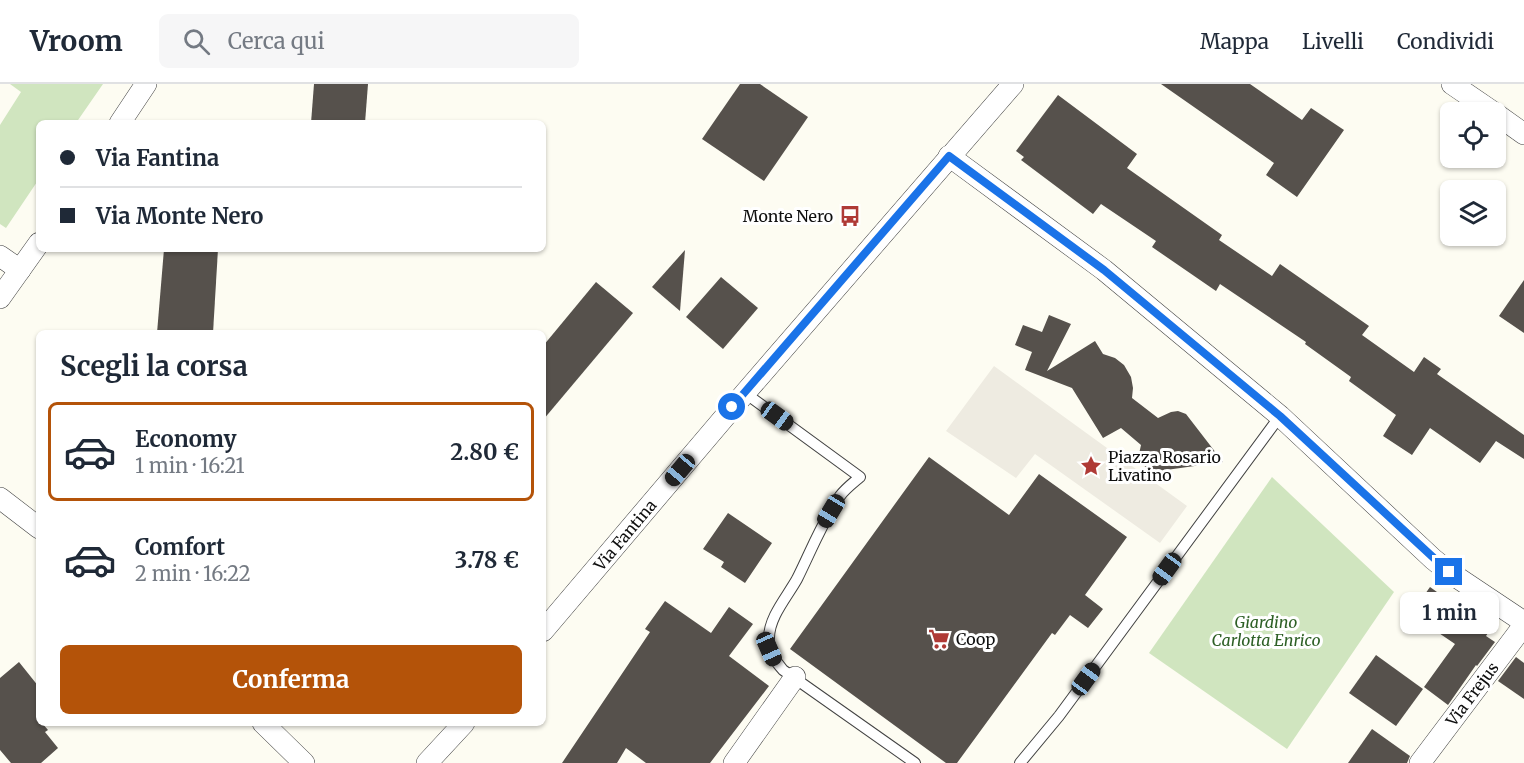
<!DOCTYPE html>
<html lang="it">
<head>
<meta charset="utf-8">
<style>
	body { margin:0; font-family:Merriweather,serif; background:#f6f6f7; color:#1f2937; height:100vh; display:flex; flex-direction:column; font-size:22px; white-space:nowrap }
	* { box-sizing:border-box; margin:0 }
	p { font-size:20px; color:#747a83 }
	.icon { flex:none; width:33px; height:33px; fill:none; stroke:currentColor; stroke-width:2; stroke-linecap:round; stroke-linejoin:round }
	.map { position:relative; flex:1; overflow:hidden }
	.details { position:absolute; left:36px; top:246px; width:510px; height:396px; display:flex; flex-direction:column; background:#fff; border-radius:9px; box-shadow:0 2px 4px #0004 }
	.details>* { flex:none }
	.guide { position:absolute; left:36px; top:36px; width:510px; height:132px; border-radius:9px; box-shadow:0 2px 4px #0004; display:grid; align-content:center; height:132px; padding:0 24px; background:#fff }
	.tools { position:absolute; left:1440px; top:18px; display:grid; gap:12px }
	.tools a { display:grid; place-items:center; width:66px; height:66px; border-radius:9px; background:#fff; box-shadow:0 2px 4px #0004; font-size:30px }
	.end { position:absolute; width:27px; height:27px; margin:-14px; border:8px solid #1a73e8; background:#fff; box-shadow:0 0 0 3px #fff }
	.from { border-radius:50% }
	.bubble { position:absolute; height:42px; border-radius:9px; background:#fff; box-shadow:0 2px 4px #0004; font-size:20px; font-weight:700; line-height:42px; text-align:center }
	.car { position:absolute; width:18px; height:36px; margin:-18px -9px; border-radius:8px; box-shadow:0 0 4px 2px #0007; background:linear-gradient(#222 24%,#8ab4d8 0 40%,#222 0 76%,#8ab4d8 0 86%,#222 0) }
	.guide b { display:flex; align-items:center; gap:21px; height:57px; font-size:22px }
	.guide b+b { border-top:2px solid #e0e1e3 }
	.guide i { width:15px; height:15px; background:#1f2937 }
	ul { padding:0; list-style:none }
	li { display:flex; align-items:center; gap:18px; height:99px; margin:0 12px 9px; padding:0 12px; border:3px solid transparent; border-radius:9px }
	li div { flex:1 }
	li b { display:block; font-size:22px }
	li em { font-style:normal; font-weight:700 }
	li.current { border-color:#b45309 }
	li>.icon { width:54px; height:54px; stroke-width:1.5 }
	h2 { padding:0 24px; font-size:27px; line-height:72px }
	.action { display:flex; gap:12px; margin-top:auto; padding:12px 24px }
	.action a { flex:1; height:69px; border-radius:9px; background:#b45309; color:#fff; font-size:24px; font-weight:700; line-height:69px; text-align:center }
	header { display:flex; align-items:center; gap:36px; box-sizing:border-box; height:84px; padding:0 30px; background:#fff; border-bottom:2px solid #e0e1e3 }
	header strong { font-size:28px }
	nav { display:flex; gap:33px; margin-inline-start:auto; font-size:21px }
	.search { width:420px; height:54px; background:#f6f6f7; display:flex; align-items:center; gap:15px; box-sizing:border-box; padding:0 21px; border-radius:9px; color:#747a83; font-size:22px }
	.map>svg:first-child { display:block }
</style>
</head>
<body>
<header>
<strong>Vroom</strong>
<div class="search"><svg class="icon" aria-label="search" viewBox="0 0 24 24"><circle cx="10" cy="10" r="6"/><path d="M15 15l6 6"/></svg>Cerca qui</div>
<nav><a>Mappa</a><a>Livelli</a><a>Condividi</a></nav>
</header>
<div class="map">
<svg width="1524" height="679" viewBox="0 0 1524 679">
	<rect width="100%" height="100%" fill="#fdfcf2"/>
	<g fill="#d0e5bf">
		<path d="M10,0h93l-27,39h-37v56l-33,49 -6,-4v-99l21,-33z"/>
		<path d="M1272,393l122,115 -107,157 -138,-96z"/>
	</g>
	<path fill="#eeebe1" d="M994,282l193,140 -27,37 -125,-89 -19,24 -70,-47z"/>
	<g fill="#56514c">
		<path d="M314,0h54l-3,39h-54z"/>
		<path d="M740,0h20l48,33 -44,64 -62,-42z"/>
		<path d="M1161,0h89l52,36 9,-12 33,22 -47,67 -31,-22 8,-12z"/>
		<path d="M1058,11l79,59 -10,14 95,67 -3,5 53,36 8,-12 89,62 -7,9 52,37 10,-15 17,12 -4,5 87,61v24l-28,-18 -16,22 -50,-35 -18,27 -29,-19 13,-21 -47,-34 2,-4 -46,-33 1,-2 -86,-58 -4,7 -64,-44 4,-6 -55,-37 -8,10 -72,-54 3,-3 -8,-6z"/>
		<path d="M164,165h54l-5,84h-56z"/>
		<path d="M685,166l-5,61 -28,-24z"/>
		<path d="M721,193l37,31 -35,41 -37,-32z"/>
		<path d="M1524,196v53l-25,-17z"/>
		<path d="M596,198l37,31 -90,107v-74z"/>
		<path d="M1049,231l22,9 -24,47 48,-30 8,13 12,4 9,7 7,12 2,11 -1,10 26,20 13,-6 7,-1 8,3 37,48 -71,10 -10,-8 -3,-10 2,-9 -20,-17 -18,10 -31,-50 -47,-18 7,-18 -17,-7 8,-20 19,7z"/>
		<path d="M929,373l80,58 30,-41 88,63 -42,58 18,14 -15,19 -18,-13 -15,20 -3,-2 -95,130h-11l-156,-114z"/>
		<path d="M728,429l44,30 -27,40 -24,-16 3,-5 -21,-13z"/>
		<path d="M1430,503l60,43 -4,6 9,6 -18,24 -1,-1 -28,40 -24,-18 31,-43 -44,-30z"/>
		<path d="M665,517l46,32 18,-26 24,17 -24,32 40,30 -59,77h-64l-20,-15 -9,15h-55l88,-131 -5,-3z"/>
		<path d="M1376,571l47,34 -27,37 -47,-33z"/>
		<path d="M1516,573l8,6v36l-26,-18z"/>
		<path d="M19,578l20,25v36h3l6,7 -3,2 13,16 -17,15h-30l-11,-13v-72z"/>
		<path d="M1372,645l38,27 -3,7h-59z"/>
	</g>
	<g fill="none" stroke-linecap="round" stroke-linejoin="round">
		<defs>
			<g id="lane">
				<path d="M745,309l115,84c-7,6 -15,12 -20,19 -18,26 -29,55 -43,83 -10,18 -28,38 -28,59 -1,13 6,23 14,32l132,93"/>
				<path d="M1020,679l39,-47 221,-300"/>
			</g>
			<g id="street">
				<path d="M1452,0l41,28"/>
				<path d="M1496,30l28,20"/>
				<path d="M120,39l26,-39"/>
				<path d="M949,72l155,114 176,146 153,143 16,13 75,50"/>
				<path d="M0,172l20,14"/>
				<path d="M0,214l39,-55"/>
				<path d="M0,414l39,30"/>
				<path d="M543,547l202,-238 268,-309"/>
				<path d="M263,639l41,40"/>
				<path d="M427,679l37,-40"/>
				<path d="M734,679l61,-86"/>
				<path d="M1420,679l104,-138"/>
			</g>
		</defs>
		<use href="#lane" stroke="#424242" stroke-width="12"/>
		<use href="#street" stroke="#424242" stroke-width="22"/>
		<use href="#lane" stroke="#fff" stroke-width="10"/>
		<use href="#street" stroke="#fff" stroke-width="21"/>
	</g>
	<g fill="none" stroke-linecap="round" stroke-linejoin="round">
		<path stroke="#1a73e8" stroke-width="8" d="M732,323l217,-251 155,114 176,146 169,156"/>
	</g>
	<defs>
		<symbol id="bus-bare" viewBox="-9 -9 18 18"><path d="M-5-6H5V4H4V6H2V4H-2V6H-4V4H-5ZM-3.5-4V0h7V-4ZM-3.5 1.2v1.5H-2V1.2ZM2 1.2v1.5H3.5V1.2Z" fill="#af3a36" stroke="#fff" stroke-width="2.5" paint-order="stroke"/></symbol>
		<symbol id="sight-bare" viewBox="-9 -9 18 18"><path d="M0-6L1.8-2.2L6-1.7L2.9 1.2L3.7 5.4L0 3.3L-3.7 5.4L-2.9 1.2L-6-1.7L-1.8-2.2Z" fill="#af3a36" stroke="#fff" stroke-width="2.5" paint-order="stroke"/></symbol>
		<symbol id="supermarket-bare" viewBox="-9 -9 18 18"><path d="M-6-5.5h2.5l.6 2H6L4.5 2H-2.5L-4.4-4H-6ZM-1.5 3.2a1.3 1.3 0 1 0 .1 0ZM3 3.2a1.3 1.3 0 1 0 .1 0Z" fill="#af3a36" stroke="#fff" stroke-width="2.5" paint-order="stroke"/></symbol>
	</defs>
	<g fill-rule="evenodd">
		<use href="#bus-bare" x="835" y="117" width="30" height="30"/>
		<use href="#sight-bare" x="1076" y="367" width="30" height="30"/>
		<use href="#supermarket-bare" x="924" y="540" width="30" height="30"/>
	</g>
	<g text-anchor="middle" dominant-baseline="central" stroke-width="6" stroke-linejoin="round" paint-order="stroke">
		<g font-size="16" fill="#0f0f0f" stroke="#fff" text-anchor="start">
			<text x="833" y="132" text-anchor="end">Monte Nero</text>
			<text x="1108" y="373">Piazza Rosario<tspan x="1108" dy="18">Livatino</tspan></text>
			<text x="956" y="555">Coop</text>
		</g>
		<g font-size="16" fill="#0f0f0f" stroke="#fff">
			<text transform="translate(625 451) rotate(-50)">Via Fantina</text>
			<text transform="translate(1472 610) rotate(-53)">Via Frejus</text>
		</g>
		<g font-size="16" font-style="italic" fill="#2e6026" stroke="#fff">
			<text x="1266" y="538">Giardino<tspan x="1266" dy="18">Carlotta Enrico</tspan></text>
		</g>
	</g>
</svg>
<div class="tools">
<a><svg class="icon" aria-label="locate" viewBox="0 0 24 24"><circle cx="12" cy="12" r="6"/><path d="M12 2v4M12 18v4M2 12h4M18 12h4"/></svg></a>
<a><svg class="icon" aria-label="layers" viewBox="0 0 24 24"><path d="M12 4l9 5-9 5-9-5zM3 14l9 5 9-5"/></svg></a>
</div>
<i class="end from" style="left:732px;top:323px"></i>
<i class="end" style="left:1449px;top:488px"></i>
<div class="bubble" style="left:1400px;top:508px;width:99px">1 min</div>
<i class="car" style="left:777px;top:332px;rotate:126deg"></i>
<i class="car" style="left:680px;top:386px;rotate:220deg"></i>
<i class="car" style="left:831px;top:427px;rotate:211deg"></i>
<i class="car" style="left:1167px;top:485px;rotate:216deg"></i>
<i class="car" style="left:769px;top:565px;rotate:156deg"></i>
<i class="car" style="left:1086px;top:595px;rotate:36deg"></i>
<div class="guide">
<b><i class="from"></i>Via Fantina</b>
<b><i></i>Via Monte Nero</b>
</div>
<section class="details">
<h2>Scegli la corsa</h2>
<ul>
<li class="current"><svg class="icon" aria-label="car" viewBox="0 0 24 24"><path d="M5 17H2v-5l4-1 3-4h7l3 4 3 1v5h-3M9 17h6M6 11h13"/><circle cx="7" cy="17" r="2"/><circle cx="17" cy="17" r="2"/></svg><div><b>Economy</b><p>1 min · 16:21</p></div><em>2.80 €</em></li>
<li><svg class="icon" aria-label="car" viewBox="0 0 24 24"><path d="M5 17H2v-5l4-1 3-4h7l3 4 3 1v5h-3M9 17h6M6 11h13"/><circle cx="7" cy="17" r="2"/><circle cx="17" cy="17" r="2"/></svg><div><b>Comfort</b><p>2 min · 16:22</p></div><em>3.78 €</em></li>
</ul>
<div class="action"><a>Conferma</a></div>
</section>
</div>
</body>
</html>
